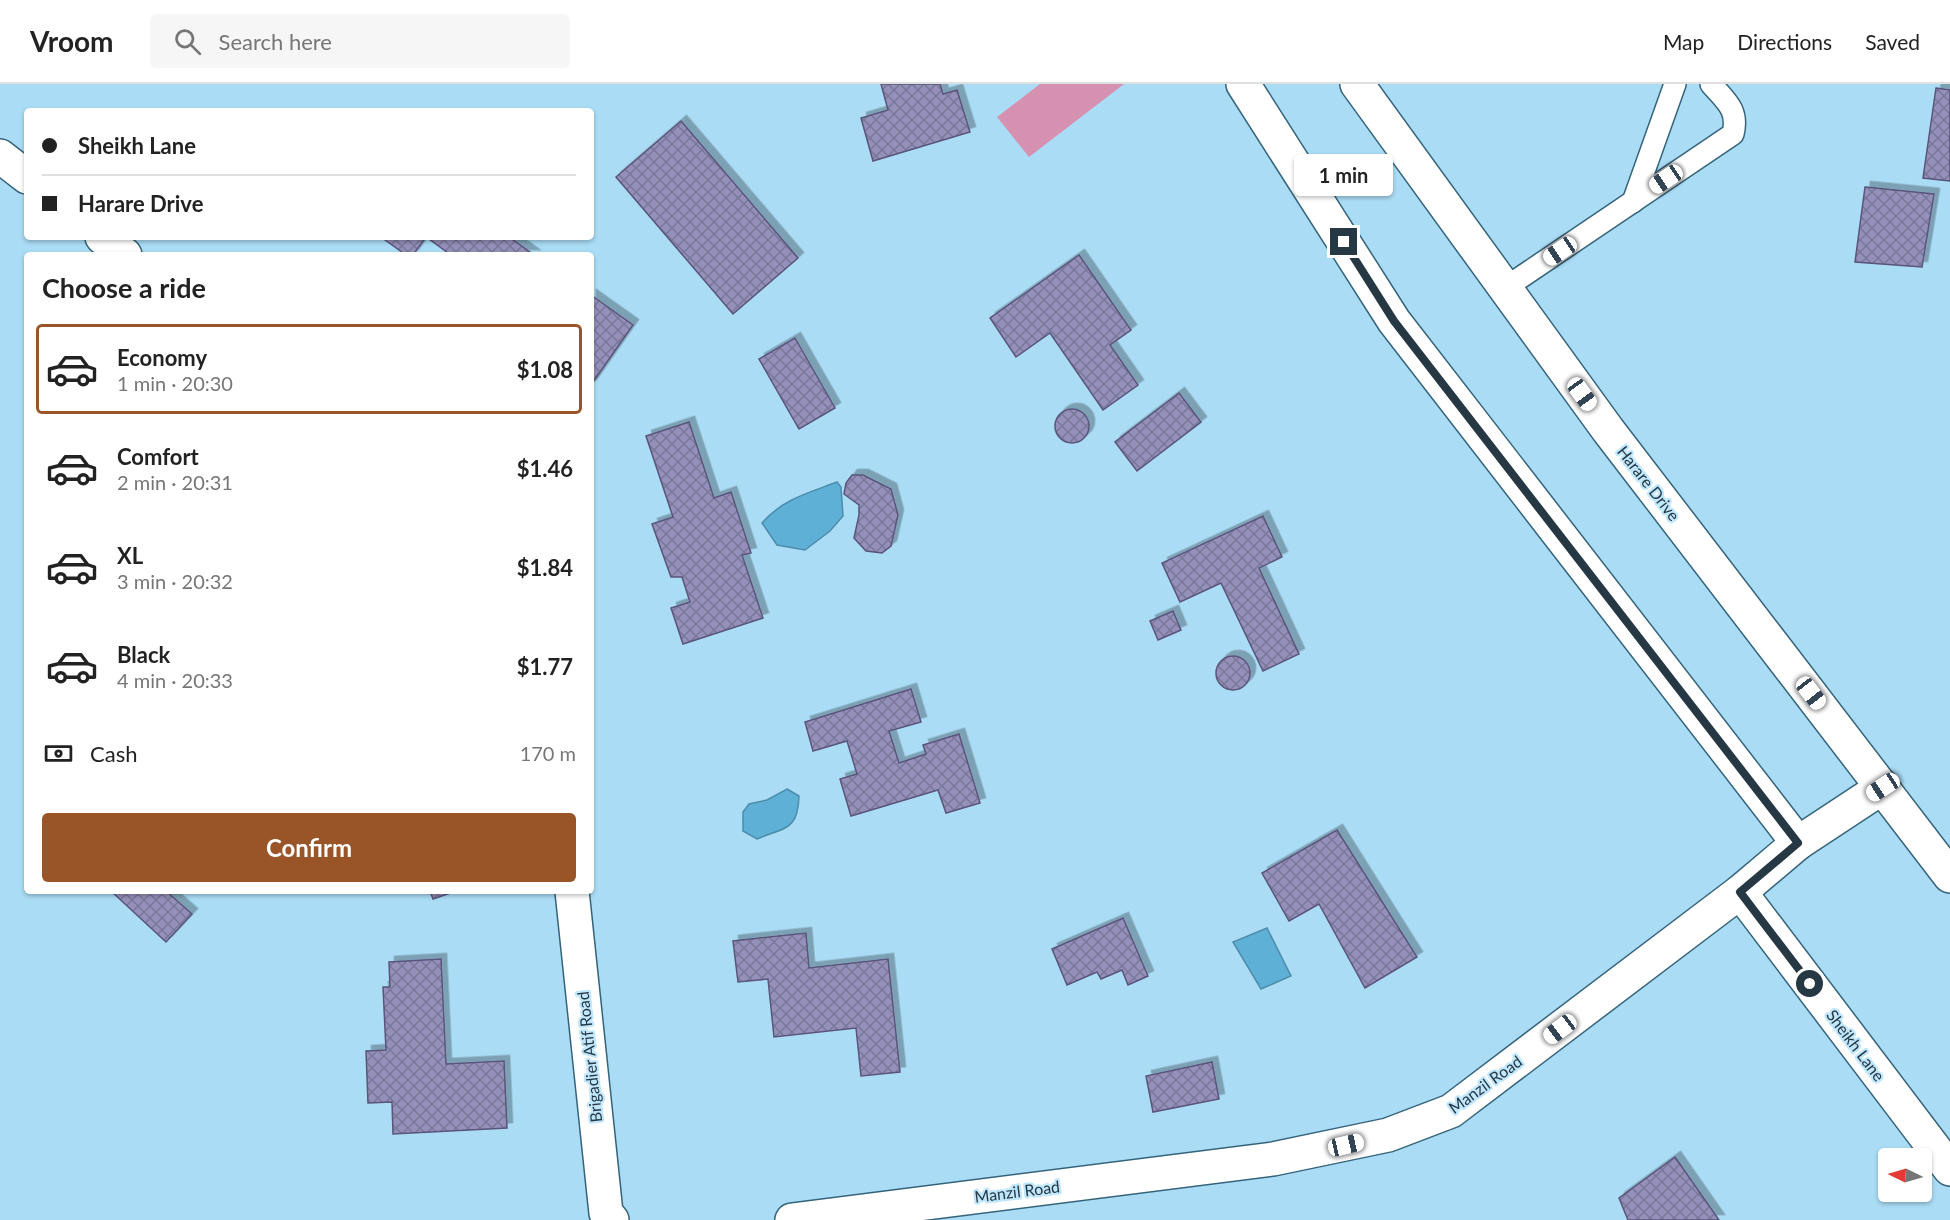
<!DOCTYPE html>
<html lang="en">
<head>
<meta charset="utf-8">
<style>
	body { margin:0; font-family:Lato,sans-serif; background:#f6f6f6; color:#222; height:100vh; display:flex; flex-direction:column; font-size:22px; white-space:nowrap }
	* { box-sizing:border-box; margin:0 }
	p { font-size:20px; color:#767676 }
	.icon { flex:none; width:33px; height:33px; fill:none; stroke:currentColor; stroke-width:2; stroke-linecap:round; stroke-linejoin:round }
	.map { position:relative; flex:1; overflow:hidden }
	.details { position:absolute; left:24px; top:168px; width:570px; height:642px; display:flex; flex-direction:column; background:#fff; border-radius:6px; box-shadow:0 2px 4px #0004 }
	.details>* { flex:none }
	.top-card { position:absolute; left:24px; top:24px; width:570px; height:132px; border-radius:6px; box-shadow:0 2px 4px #0004; display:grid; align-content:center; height:132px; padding:0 18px; background:#fff }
	.needle { width:39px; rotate:275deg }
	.controls { position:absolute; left:1878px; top:1064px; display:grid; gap:12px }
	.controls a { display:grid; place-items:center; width:54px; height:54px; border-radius:6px; background:#fff; box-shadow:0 2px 4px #0004; font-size:30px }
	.end { position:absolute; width:27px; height:27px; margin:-14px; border:8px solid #253843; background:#fff; box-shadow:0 0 0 3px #fff }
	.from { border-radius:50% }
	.bubble { position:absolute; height:42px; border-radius:6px; background:#fff; box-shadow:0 2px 4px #0004; font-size:20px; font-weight:700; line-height:42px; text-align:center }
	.car { position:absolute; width:18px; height:36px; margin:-18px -9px; border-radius:8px; box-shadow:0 0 4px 2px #0007; background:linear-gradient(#fff 24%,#345 0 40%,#fff 0 76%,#345 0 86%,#fff 0) }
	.top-card b { display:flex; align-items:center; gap:21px; height:57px; font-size:22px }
	.top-card b+b { border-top:2px solid #e0e0e0 }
	.top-card i { width:15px; height:15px; background:#222 }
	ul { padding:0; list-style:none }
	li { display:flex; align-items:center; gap:18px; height:90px; margin:0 12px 9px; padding:0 6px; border:3px solid transparent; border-radius:6px }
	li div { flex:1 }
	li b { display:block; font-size:22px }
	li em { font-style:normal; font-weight:700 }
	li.selected { border-color:#995428 }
	li>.icon { width:54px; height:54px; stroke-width:1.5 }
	h2 { padding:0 18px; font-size:27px; line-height:72px }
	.pay { display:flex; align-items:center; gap:15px; height:66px; padding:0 18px; font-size:22px }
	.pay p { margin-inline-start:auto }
	.primary-button { display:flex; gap:12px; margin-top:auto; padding:12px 18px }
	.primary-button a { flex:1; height:69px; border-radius:6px; background:#995428; color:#fff; font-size:24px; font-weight:700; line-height:69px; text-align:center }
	header { display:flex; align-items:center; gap:36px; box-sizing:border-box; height:84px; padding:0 30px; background:#fff; border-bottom:2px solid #e0e0e0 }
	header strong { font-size:28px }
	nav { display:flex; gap:33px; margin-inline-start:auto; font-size:21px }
	.search { width:420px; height:54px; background:#f6f6f6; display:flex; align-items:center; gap:15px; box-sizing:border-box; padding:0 21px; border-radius:6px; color:#767676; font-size:22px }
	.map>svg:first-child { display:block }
</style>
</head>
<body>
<header>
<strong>Vroom</strong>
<div class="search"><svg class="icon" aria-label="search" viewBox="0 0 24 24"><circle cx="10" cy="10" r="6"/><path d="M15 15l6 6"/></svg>Search here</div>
<nav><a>Map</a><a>Directions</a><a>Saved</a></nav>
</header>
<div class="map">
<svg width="1950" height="1136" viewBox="0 0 1950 1136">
	<defs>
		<pattern id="building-cross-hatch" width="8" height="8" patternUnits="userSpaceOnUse" patternTransform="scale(1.5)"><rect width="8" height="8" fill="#9590ba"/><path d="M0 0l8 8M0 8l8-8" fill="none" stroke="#797799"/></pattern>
		<filter id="shadow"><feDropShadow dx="5.5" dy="-5.5" stdDeviation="0" flood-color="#0004"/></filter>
	</defs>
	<rect width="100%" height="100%" fill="#aadcf5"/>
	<path fill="#d690b0" d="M1040,0h84l-95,73 -32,-40z"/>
	<g fill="#5eb0d7" stroke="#4d8cab" stroke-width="1.5">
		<path d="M837,398l4,5 2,29 -13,15 -25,19 -28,-5 -15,-22c21,-24 46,-30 75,-41z"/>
		<path d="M787,705l12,7c-1,35 -14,31 -42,43l-14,-8v-19l6,-8 18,-4z"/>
		<path d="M1267,844l24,48 -30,13 -28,-47z"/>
	</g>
	<g fill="url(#building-cross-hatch)" stroke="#5a547b" stroke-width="1.5" filter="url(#shadow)">
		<path d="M881,0h59l3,10 14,-4 13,42 -97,29 -12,-43 27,-8z"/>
		<path d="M1936,4l14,2v91l-27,-3z"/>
		<path d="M681,37l117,137 -65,56 -117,-137z"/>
		<path d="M1865,103l69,7 -12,73 -67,-5z"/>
		<path d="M381,153h128l25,18h-83l-25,-18 -13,18h-7z"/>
		<path d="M1079,171l52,75 -21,15 28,40 -35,25 -53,-77 -34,24 -26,-39z"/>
		<path d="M591,211l42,30 -42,60z"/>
		<path d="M795,254l40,70 -36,21 -40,-70z"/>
		<path d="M1179,309l22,29 -64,49 -22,-29z"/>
		<circle cx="1072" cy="342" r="17"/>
		<path d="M689,338l25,76 17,-6 20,61 -9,2 21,63 -80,26 -12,-36 19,-6 -8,-25h-11l-19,-53 21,-7 -27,-81z"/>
		<path d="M852,391h11l28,14 7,26 -7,31 -9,7 -16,-2 -12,-13 5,-23v-10l-15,-11 2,-11z"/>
		<path d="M1263,432l19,41 -23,11 40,86 -36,17 -42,-88 -41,19 -18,-39z"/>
		<path d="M1173,527l8,19 -23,10 -8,-19z"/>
		<circle cx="1233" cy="589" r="17"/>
		<path d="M911,605l10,33 -32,9 10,32 27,-9 -3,-9 36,-11 21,69 -34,10 -8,-23 -87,26 -11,-37 17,-5 -10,-33 -34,10 -8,-29z"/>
		<path d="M1337,746l80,127 -52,31 -46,-84 -30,17 -27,-48z"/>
		<path d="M111,807h55l26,23 -26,28z"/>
		<path d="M430,807h26l-23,8z"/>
		<path d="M1123,834l25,58 -20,9 -6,-15 -21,9 -4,-7 -30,13 -15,-36z"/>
		<path d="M806,849l3,35 79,-9 12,113 -39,4 -5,-48 -82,9 -6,-58 -30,3 -5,-41z"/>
		<path d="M441,875l5,105 58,-3 3,67 -114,6 -1,-32 -24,1 -2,-52 20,-1 -3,-63h7l-1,-25z"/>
		<path d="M1212,978l7,37 -66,13 -7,-36z"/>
		<path d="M1675,1073l44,63h-91l-9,-22z"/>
	</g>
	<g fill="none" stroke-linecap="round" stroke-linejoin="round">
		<defs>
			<g id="service">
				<path d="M1633,118l42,-118"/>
				<path d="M1505,204l228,-154c6,-24 -7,-33 -22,-50"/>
			</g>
			<g id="minor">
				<path d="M1243,0l151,237 404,522"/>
				<path d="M0,72l27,21"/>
				<path d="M102,153l23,18"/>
				<path d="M572,807l34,322 6,7"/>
				<path d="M1740,808l210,277"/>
				<path d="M792,1136l481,-61 115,-24 63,-24 289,-219 58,-49 85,-56"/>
			</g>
			<path id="primary" d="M1357,0l251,346 342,446"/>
		</defs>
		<use href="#service" stroke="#35647a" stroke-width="24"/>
		<use href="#minor" stroke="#35647a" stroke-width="36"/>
		<use href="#primary" stroke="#35647a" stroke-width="36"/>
		<use href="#service" stroke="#fff" stroke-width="21"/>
		<use href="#minor" stroke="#fff" stroke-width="33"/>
		<use href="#primary" stroke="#fff" stroke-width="33"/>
	</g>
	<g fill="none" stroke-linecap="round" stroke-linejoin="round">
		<path stroke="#253843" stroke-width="8" d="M1344,158l50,79 404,522 -58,49 70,92"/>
	</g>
	<g text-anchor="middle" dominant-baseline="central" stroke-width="4.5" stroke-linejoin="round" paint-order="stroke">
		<g font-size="16" fill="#253843" stroke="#c0e7fc">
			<text transform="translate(1649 399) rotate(52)">Harare Drive</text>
			<text transform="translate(1856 961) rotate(53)">Sheikh Lane</text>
			<text transform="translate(589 973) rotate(-96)">Brigadier Atif Road</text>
			<text transform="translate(1485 1000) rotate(-36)">Manzil Road</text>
			<text transform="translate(1017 1107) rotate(-7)">Manzil Road</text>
		</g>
	</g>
</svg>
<div class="controls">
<a><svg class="needle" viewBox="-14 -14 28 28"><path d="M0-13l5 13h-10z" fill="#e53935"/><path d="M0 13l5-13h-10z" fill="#767676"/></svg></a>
</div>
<i class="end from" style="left:1810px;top:900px"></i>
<i class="end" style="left:1344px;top:158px"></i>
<div class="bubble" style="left:1294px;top:70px;width:99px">1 min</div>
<i class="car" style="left:1666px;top:95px;rotate:236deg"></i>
<i class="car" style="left:1560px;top:167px;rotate:236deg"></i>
<i class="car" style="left:1582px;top:310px;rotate:144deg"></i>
<i class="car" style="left:1811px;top:609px;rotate:142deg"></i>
<i class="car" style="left:1883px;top:703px;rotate:237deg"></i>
<i class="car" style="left:1560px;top:945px;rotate:233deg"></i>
<i class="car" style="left:1346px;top:1061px;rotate:77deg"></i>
<div class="top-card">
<b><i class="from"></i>Sheikh Lane</b>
<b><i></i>Harare Drive</b>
</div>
<section class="details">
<h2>Choose a ride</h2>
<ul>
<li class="selected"><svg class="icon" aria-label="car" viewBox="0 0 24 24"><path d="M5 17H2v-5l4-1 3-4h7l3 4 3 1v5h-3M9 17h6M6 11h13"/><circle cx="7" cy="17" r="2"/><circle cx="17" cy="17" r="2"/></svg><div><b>Economy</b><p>1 min · 20:30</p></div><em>$1.08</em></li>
<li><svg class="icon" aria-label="car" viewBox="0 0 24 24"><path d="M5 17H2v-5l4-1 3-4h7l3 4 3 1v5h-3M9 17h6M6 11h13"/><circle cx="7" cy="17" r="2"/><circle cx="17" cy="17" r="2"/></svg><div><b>Comfort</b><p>2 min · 20:31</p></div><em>$1.46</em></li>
<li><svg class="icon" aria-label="car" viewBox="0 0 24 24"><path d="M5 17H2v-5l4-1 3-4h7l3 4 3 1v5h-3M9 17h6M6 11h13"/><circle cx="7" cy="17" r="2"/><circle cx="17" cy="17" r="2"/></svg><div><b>XL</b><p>3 min · 20:32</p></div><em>$1.84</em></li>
<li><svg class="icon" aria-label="car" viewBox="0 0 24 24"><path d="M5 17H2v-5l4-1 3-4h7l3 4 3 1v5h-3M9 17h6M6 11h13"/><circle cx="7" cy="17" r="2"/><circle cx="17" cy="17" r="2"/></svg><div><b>Black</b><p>4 min · 20:33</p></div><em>$1.77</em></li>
</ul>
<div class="pay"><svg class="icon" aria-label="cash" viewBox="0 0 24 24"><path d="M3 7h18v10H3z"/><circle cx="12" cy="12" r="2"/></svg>Cash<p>170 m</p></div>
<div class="primary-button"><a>Confirm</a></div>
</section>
</div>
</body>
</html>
